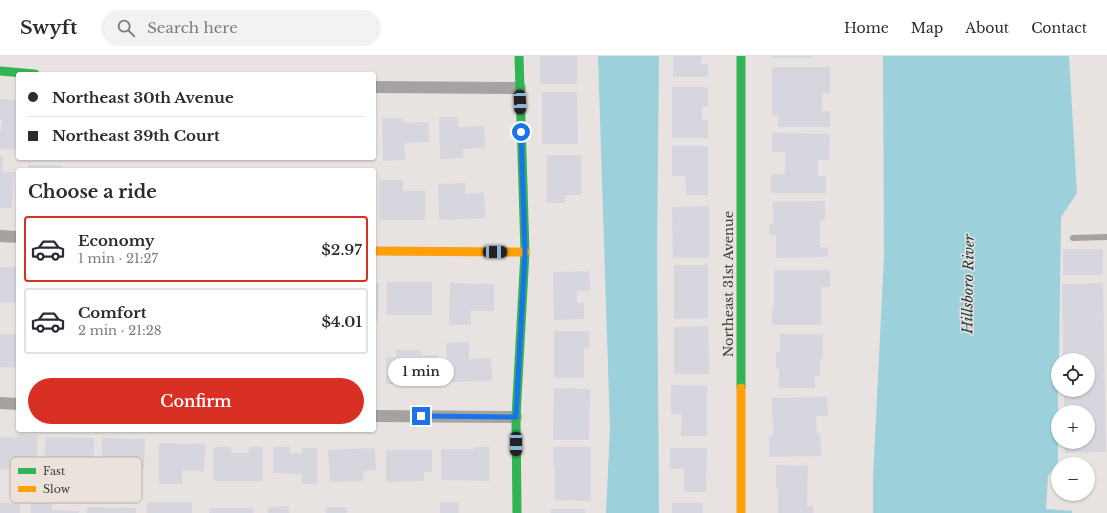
<!DOCTYPE html>
<html lang="en">
<head>
<meta charset="utf-8">
<style>
	body { margin:0; font-family:"Libre Baskerville",serif; background:#f2f2f3; color:#2b2b33; height:100vh; display:flex; flex-direction:column; font-size:15px; white-space:nowrap }
	* { box-sizing:border-box; margin:0 }
	p { font-size:13px; color:#7c7c81 }
	.icon { flex:none; width:22px; height:22px; fill:none; stroke:currentColor; stroke-width:2; stroke-linecap:round; stroke-linejoin:round }
	.map { position:relative; flex:1; overflow:hidden }
	.details { position:absolute; left:16px; top:112px; width:360px; height:264px; display:flex; flex-direction:column; background:#fff; border-radius:4px; box-shadow:0 1px 3px #0004 }
	.details>* { flex:none }
	.banner { position:absolute; left:16px; top:16px; width:360px; height:88px; border-radius:4px; box-shadow:0 1px 3px #0004; display:grid; align-content:center; height:88px; padding:0 12px; background:#fff }
	.buttons { position:absolute; left:1051px; top:297px; display:grid; gap:8px }
	.buttons a { display:grid; place-items:center; width:44px; height:44px; border-radius:50%; background:#fff; box-shadow:0 1px 3px #0004; font-size:20px }
	.end { position:absolute; width:18px; height:18px; margin:-9px; border:5px solid #1a73e8; background:#fff; box-shadow:0 0 0 2px #fff }
	.from { border-radius:50% }
	.bubble { position:absolute; height:28px; border-radius:14px; background:#fff; box-shadow:0 1px 3px #0004; font-size:13px; font-weight:600; line-height:28px; text-align:center }
	.car { position:absolute; width:12px; height:24px; margin:-12px -6px; border-radius:5px; box-shadow:0 0 3px 1px #0007; background:linear-gradient(#222 24%,#8ab4d8 0 40%,#222 0 76%,#8ab4d8 0 86%,#222 0) }
	.banner b { display:flex; align-items:center; gap:14px; height:38px; font-size:15px }
	.banner b+b { border-top:1px solid #e1e1e2 }
	.banner i { width:10px; height:10px; background:#2b2b33 }
	ul { padding:0; list-style:none }
	li { display:flex; align-items:center; gap:12px; height:66px; margin:0 8px 6px; padding:0 4px; border:2px solid #e1e1e2; border-radius:4px }
	li div { flex:1 }
	li b { display:block; font-size:15px }
	li em { font-style:normal; font-weight:600 }
	li.on { border-color:#d93025 }
	li>.icon { width:36px; height:36px; stroke-width:1.5 }
	h2 { padding:0 12px; font-size:18px; line-height:48px }
	.primary-button { display:flex; gap:8px; margin-top:auto; padding:8px 12px }
	.primary-button a { flex:1; height:46px; border-radius:24px; background:#d93025; color:#fff; font-size:16px; font-weight:600; line-height:46px; text-align:center }
	header { display:flex; align-items:center; gap:24px; box-sizing:border-box; height:56px; padding:0 20px; background:#fff; border-bottom:1px solid #e1e1e2 }
	header strong { font-size:19px }
	nav { display:flex; gap:22px; margin-inline-start:auto; font-size:14px }
	.search { width:280px; height:36px; background:#f2f2f3; display:flex; align-items:center; gap:10px; box-sizing:border-box; padding:0 14px; border-radius:22px; color:#7c7c81; font-size:15px }
	.map>svg:first-child { display:block }
</style>
</head>
<body>
<header>
<strong>Swyft</strong>
<div class="search"><svg class="icon" aria-label="search" viewBox="0 0 24 24"><circle cx="10" cy="10" r="6"/><path d="M15 15l6 6"/></svg>Search here</div>
<nav><a>Home</a><a>Map</a><a>About</a><a>Contact</a></nav>
</header>
<div class="map">
<svg width="1107" height="457" viewBox="0 0 1107 457">
	<rect width="100%" height="100%" fill="#e8e3e0"/>
	<g fill="#9cd0db">
		<path d="M598,0h61l-2,196 2,261h-53l4,-84z"/>
		<path d="M883,0h186l8,137 -16,24 -2,143h-1v103l-10,13 -2,33 26,2v2h-199v-36l11,-221z"/>
	</g>
	<g fill="#d7d5de">
		<rect x="540" y="0" width="37" height="28"/>
		<path d="M673,0h29l-1,8h7v13h-35z"/>
		<rect x="771" y="0" width="42" height="2"/>
		<path d="M772,11h58v26h-8v18h8v16h-52v-12h-6z"/>
		<path d="M672,31h36v19h-6v14h6v18h-36z"/>
		<path d="M542,36h35l1,52h-36z"/>
		<path d="M0,43l18,1v50l-18,-1v-18h1l1,-11h-2z"/>
		<path d="M439,61h19v10l26,-1 1,22 -22,1v9l-23,1z"/>
		<path d="M382,62h21v5l25,-1 1,20 -25,1 1,17 -22,1z"/>
		<path d="M772,77l58,1 -1,26h-11v16h8v17h-55v-19h14v-22h-13z"/>
		<path d="M672,90h36v49h-22l-1,-19h-13z"/>
		<path d="M547,99h34v40h-16v8h-18z"/>
		<path d="M0,100h3v16h11l-2,36h-12z"/>
		<rect x="28" y="109" width="34" height="5"/>
		<path d="M379,124h24v11h22v29h-46z"/>
		<path d="M465,127v11l19,-1 1,25 -46,2 -1,-36z"/>
		<path d="M825,145v19h-5v27h8v10l-52,1v-23h-7v-11h4v-22z"/>
		<path d="M709,150v52h-36l-1,-51z"/>
		<rect x="1063" y="193" width="40" height="26"/>
		<path d="M674,209h34v53l-34,1z"/>
		<path d="M0,211h18v36l-18,-1z"/>
		<path d="M774,214h56v17h-9v38h-49v-18h2z"/>
		<path d="M589,215l1,20h-13v12h7v16l-30,1 -1,-48z"/>
		<rect x="387" y="226" width="45" height="33"/>
		<path d="M374,227h5l-1,38h-4z"/>
		<path d="M450,227l44,1v27h-23v14h-22z"/>
		<path d="M1103,227l3,169 -41,1v-11h23v-30h-24v-22h24v-30h-25l-1,-76z"/>
		<path d="M708,270l1,48h-35v-47z"/>
		<path d="M554,275h35v17h-5v30h-30z"/>
		<path d="M0,278h18v34l-18,-1z"/>
		<path d="M780,278h43v25h-3v18l-5,-1v12h-36v-19h-3v-17h4z"/>
		<path d="M469,286v17l22,-1 1,23 -45,1 -1,-39z"/>
		<path d="M396,294h25v5h16v29h-51v-27h10z"/>
		<path d="M671,329l36,1v50h-26l1,-22h-11z"/>
		<path d="M554,332l36,1 -1,51h-36z"/>
		<path d="M827,341l1,19h-12l1,17h3l1,23 -52,1v-22h4l-1,-37z"/>
		<path d="M17,378l21,1 -2,37 -36,-3v-32l16,1z"/>
		<path d="M45,381l49,1 -1,39 -49,-1z"/>
		<path d="M102,382l43,1 -1,32 -28,-1v13l-15,-1z"/>
		<path d="M159,387l46,1 -1,27 -22,-1v14h-23z"/>
		<path d="M213,391h18v6h18v-6h14v34h-50z"/>
		<path d="M273,391h17v6h12v-5h15v36h-15v-10l-29,-1z"/>
		<path d="M474,391h15v34l-48,-1v-31h33z"/>
		<path d="M553,391h38v54l-36,-1v-34h-2z"/>
		<path d="M375,392l1,22 -13,1 1,10 -34,1 -2,-32z"/>
		<path d="M670,392h37l-1,44h-22v-23h-14z"/>
		<path d="M386,394h46v22h-8v9l-38,1z"/>
		<path d="M776,409l32,1 -1,40h6v7h-35v-24h-2z"/>
		<path d="M31,444h21v10l27,1v2h-48z"/>
		<rect x="147" y="446" width="45" height="11"/>
		<rect x="440" y="446" width="19" height="11"/>
		<rect x="0" y="447" width="20" height="10"/>
		<rect x="672" y="447" width="31" height="10"/>
		<path d="M289,450v7h-21v-6z"/>
		<path d="M87,451l49,1v5h-49z"/>
		<rect x="326" y="451" width="21" height="6"/>
		<path d="M210,452h43v5h-44z"/>
		<rect x="551" y="453" width="34" height="4"/>
	</g>
	<g fill="none" stroke-linecap="round" stroke-linejoin="round">
		<path stroke="#a5a2a2" stroke-width="6" d="M1073,182l34,-1"/>
		<g stroke="#a5a2a2" stroke-width="12">
			<path d="M374,31l146,1"/>
			<path d="M0,180l18,1"/>
			<path d="M0,347l18,1"/>
			<path d="M374,360l142,1"/>
		</g>
		<g stroke="#30b455" stroke-width="9">
			<path d="M741,0v332"/>
			<path d="M0,15l35,3"/>
			<path d="M517,457l-1,-96 9,-165 -6,-196"/>
		</g>
		<g stroke="#ff9f0a" stroke-width="9">
			<path d="M374,195l151,1"/>
			<path d="M741,332v125"/>
		</g>
	</g>
	<g fill="none" stroke-linecap="round" stroke-linejoin="round">
		<path stroke="#1a73e8" stroke-width="5" d="M421,360l95,1 9,-165 -4,-120"/>
	</g>
	<g text-anchor="middle" dominant-baseline="central" stroke-width="3" stroke-linejoin="round" paint-order="stroke">
		<g font-size="13" fill="#3f3c3a" stroke="#ebe2dc">
			<text transform="translate(728 228) rotate(-90)">Northeast 31st Avenue</text>
		</g>
		<g font-size="14" font-style="italic" fill="#11363e" stroke="#ebe2dc">
			<text transform="translate(968 228) rotate(-89)">Hillsboro River</text>
		</g>
	</g>
	<rect x="10" y="401" width="132" height="46" rx="6" fill="#ebe2dc" stroke="#b7b0ab" stroke-width="1"/>
	<rect x="18" y="412" width="18" height="6" fill="#30b455"/>
	<rect x="18" y="430" width="18" height="6" fill="#ff9f0a"/>
	<g font-size="11" fill="#3f3c3a">
		<text x="43" y="419">Fast</text>
		<text x="43" y="437">Slow</text>
	</g>
</svg>
<div class="buttons">
<a><svg class="icon" aria-label="locate" viewBox="0 0 24 24"><circle cx="12" cy="12" r="6"/><path d="M12 2v4M12 18v4M2 12h4M18 12h4"/></svg></a>
<a>+</a>
<a>−</a>
</div>
<i class="end from" style="left:521px;top:76px"></i>
<i class="end" style="left:421px;top:360px"></i>
<div class="bubble" style="left:388px;top:302px;width:66px">1 min</div>
<i class="car" style="left:520px;top:46px;rotate:178deg"></i>
<i class="car" style="left:495px;top:196px;rotate:90deg"></i>
<i class="car" style="left:516px;top:388px;rotate:180deg"></i>
<div class="banner">
<b><i class="from"></i>Northeast 30th Avenue</b>
<b><i></i>Northeast 39th Court</b>
</div>
<section class="details">
<h2>Choose a ride</h2>
<ul>
<li class="on"><svg class="icon" aria-label="car" viewBox="0 0 24 24"><path d="M5 17H2v-5l4-1 3-4h7l3 4 3 1v5h-3M9 17h6M6 11h13"/><circle cx="7" cy="17" r="2"/><circle cx="17" cy="17" r="2"/></svg><div><b>Economy</b><p>1 min · 21:27</p></div><em>$2.97</em></li>
<li><svg class="icon" aria-label="car" viewBox="0 0 24 24"><path d="M5 17H2v-5l4-1 3-4h7l3 4 3 1v5h-3M9 17h6M6 11h13"/><circle cx="7" cy="17" r="2"/><circle cx="17" cy="17" r="2"/></svg><div><b>Comfort</b><p>2 min · 21:28</p></div><em>$4.01</em></li>
</ul>
<div class="primary-button"><a>Confirm</a></div>
</section>
</div>
</body>
</html>
